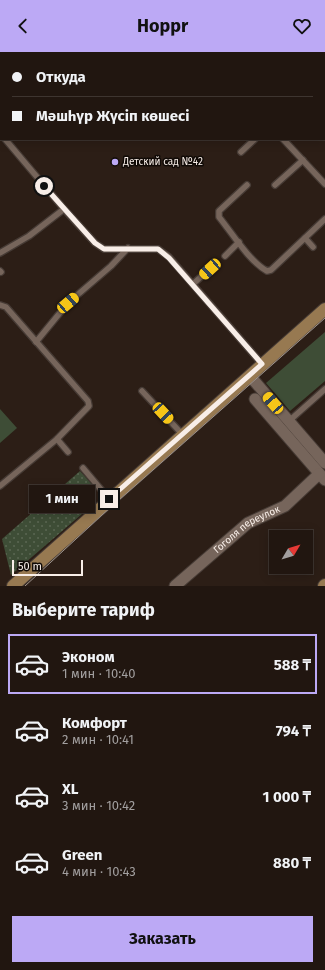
<!DOCTYPE html>
<html lang="ru">
<head>
<meta charset="utf-8">
<style>
	body { margin:0; font-family:"Fira Sans",sans-serif; background:#2d231e; color:#f1f3f6; height:100vh; display:flex; flex-direction:column; font-size:15px; white-space:nowrap }
	* { box-sizing:border-box; margin:0 }
	p { font-size:13px; color:#a29f9f }
	.icon { flex:none; width:22px; height:22px; fill:none; stroke:currentColor; stroke-width:2; stroke-linecap:round; stroke-linejoin:round }
	.map { position:relative; height:534px; overflow:hidden }
	.sheet { display:flex; flex-direction:column; background:#211610; flex:1 }
	.sheet>* { flex:none }
	.banner { position:absolute; left:0px; top:0px; width:325px; height:88px; box-shadow:0 2px 10px #0003,0 0 0 1px #3e3530; display:grid; align-content:center; height:88px; padding:0 12px; background:#211610 }
	.needle { width:26px; rotate:52deg }
	.controls { position:absolute; left:269px; top:478px; display:grid; gap:8px }
	.controls a { display:grid; place-items:center; width:44px; height:44px; border-radius:0px; background:#211610; box-shadow:0 2px 10px #0003,0 0 0 1px #3e3530; font-size:20px }
	.scale { position:absolute; left:12px; bottom:10px; width:71px; box-sizing:border-box; padding-left:4px; border:2px solid #f8eee8; border-top:0; font-size:11px; line-height:14px; white-space:nowrap; color:#f8eee8; -webkit-text-stroke:3px #100a06; paint-order:stroke }
	.end { position:absolute; width:18px; height:18px; margin:-9px; border:5px solid #f8eee8; background:#111; box-shadow:0 0 0 2px #111 }
	.from { border-radius:50% }
	.bubble { position:absolute; height:28px; border-radius:0px; background:#211610; box-shadow:0 2px 10px #0003,0 0 0 1px #3e3530; font-size:13px; font-weight:700; line-height:28px; text-align:center }
	.car { position:absolute; width:12px; height:24px; margin:-12px -6px; border-radius:5px; box-shadow:0 0 3px 1px #0007; background:linear-gradient(#f5c518 24%,#345 0 40%,#f5c518 0 76%,#345 0 86%,#f5c518 0) }
	.banner b { display:flex; align-items:center; gap:14px; height:38px; font-size:15px }
	.banner b+b { border-top:1px solid #3e3530 }
	.banner i { width:10px; height:10px; background:#f1f3f6 }
	ul { padding:0; list-style:none }
	li { display:flex; align-items:center; gap:12px; height:60px; margin:0 8px 6px; padding:0 4px; border:2px solid transparent; border-radius:0px }
	li div { flex:1 }
	li b { display:block; font-size:15px }
	li em { font-style:normal; font-weight:700 }
	li.current { border-color:#bca9f5 }
	li>.icon { width:36px; height:36px; stroke-width:1.5 }
	h2 { padding:0 12px; font-size:18px; line-height:48px }
	.primary-button { display:flex; gap:8px; margin-top:auto; padding:8px 12px }
	.primary-button a { flex:1; height:46px; border-radius:0px; background:#bca9f5; color:#111; font-size:16px; font-weight:700; line-height:46px; text-align:center }
	header { display:flex; justify-content:space-between; align-items:center; height:52px; padding:0 12px; background:#bca9f5; color:#111; font-size:18px; font-weight:700 }
	.map>svg:first-child { display:block }
</style>
</head>
<body>
<header><svg class="icon" aria-label="back" viewBox="0 0 24 24"><path d="M15 5l-7 7 7 7"/></svg>Hoppr<svg class="icon" aria-label="heart" viewBox="0 0 24 24"><path d="M12 20l-8-8c-3-5 5-10 8-4 3-6 11-1 8 4z"/></svg></header>
<div class="map">
<svg width="325" height="534" viewBox="0 0 325 534">
	<defs>
		<pattern id="grass-dots" width="8" height="8" patternUnits="userSpaceOnUse"><rect width="8" height="8" fill="#3e4d36"/><path d="M2 2h.1M6 6h.1" fill="none" stroke="#5b6753" stroke-width="1.8" stroke-linecap="round"/></pattern>
	</defs>
	<rect width="100%" height="100%" fill="#2c1e16"/>
	<path fill="url(#grass-dots)" d="M80,419l16,18v13l-85,73 -9,-36z"/>
	<g fill="#3e4d36">
		<path d="M325,280v49l-35,30 -24,-28z"/>
		<path d="M0,357l17,19 -17,15z"/>
	</g>
	<g fill="none" stroke-linecap="round" stroke-linejoin="round">
		<defs>
			<g id="lane">
				<path d="M205,0l1,1"/>
				<path d="M128,1l2,-1"/>
				<path d="M0,81l1,1"/>
				<path d="M5,87l59,70 31,34 9,6h54l11,8 93,107"/>
				<path d="M283,87l42,45"/>
				<path d="M241,100l14,-13"/>
				<path d="M247,133l-28,26v6c13,16 30,44 48,54l4,-1 54,-51"/>
				<path d="M275,133l28,-25"/>
				<path d="M305,186l8,9"/>
				<path d="M0,201l29,-17 35,-27"/>
				<path d="M225,204l14,-14"/>
				<path d="M0,219l1,1"/>
				<path d="M193,232l21,-19"/>
				<path d="M0,253l6,2 82,94 1,5 -32,33 -57,47"/>
				<path d="M36,290l32,-39 43,-37 17,-18"/>
				<path d="M142,339l41,44"/>
				<path d="M289,369l36,-32"/>
				<path d="M57,387l11,13"/>
				<path d="M83,416l26,31"/>
			</g>
			<g id="street">
				<path d="M250,324l75,87"/>
				<path d="M255,347l70,81"/>
				<path id="s1" d="M175,534l73,-63 37,-17 34,-32"/>
			</g>
			<g id="secondary">
				<path d="M310,0l1,1"/>
				<path d="M324,15l1,1"/>
				<path d="M13,534l312,-277"/>
				<path d="M324,534l1,-1"/>
			</g>
		</defs>
		<use href="#lane" stroke="#463b35" stroke-width="8"/>
		<use href="#street" stroke="#463b35" stroke-width="13"/>
		<use href="#secondary" stroke="#463b35" stroke-width="14"/>
		<use href="#lane" stroke="#76655b" stroke-width="5.5"/>
		<use href="#street" stroke="#76655b" stroke-width="11"/>
		<use href="#secondary" stroke="#977951" stroke-width="12"/>
		<path stroke="#9d928b" stroke-width="1" d="M25,534l77,-71 223,-197"/>
	</g>
	<g fill="none" stroke-linecap="round" stroke-linejoin="round">
		<path stroke="#f8eee8" stroke-width="5" d="M44,134l51,57 9,6h54l11,9 93,106 -153,135"/>
	</g>
	<circle fill="#bca9f5" stroke="#100a06" stroke-width="1.5" cx="115" cy="110" r="4"/>
	<g text-anchor="middle" dominant-baseline="central" stroke-width="3" stroke-linejoin="round" paint-order="stroke">
		<g font-size="10" fill="#f8eee8" stroke="#100a06" text-anchor="start">
			<text x="123" y="110">Детский сад №42</text>
		</g>
		<g font-size="10" fill="#f8eee8" stroke="#100a06">
			<text stroke="none"><textPath href="#s1" startOffset="92">Гоголя переулок</textPath></text>
		</g>
	</g>
</svg>
<div class="controls">
<a><svg class="needle" viewBox="-14 -14 28 28"><path d="M0-13l5 13h-10z" fill="#e53935"/><path d="M0 13l5-13h-10z" fill="#a29f9f"/></svg></a>
</div>
<div class="scale">50 m</div>
<i class="end from" style="left:44px;top:134px"></i>
<i class="end" style="left:109px;top:447px"></i>
<div class="bubble" style="left:29px;top:433px;width:66px">1 мин</div>
<i class="car" style="left:210px;top:217px;rotate:228deg"></i>
<i class="car" style="left:68px;top:251px;rotate:49deg"></i>
<i class="car" style="left:273px;top:351px;rotate:319deg"></i>
<i class="car" style="left:163px;top:361px;rotate:137deg"></i>
<div class="banner">
<b><i class="from"></i>Откуда</b>
<b><i></i>Мәшһүр Жүсіп көшесі</b>
</div>
</div>
<section class="sheet">
<h2>Выберите тариф</h2>
<ul>
<li class="current"><svg class="icon" aria-label="car" viewBox="0 0 24 24"><path d="M5 17H2v-5l4-1 3-4h7l3 4 3 1v5h-3M9 17h6M6 11h13"/><circle cx="7" cy="17" r="2"/><circle cx="17" cy="17" r="2"/></svg><div><b>Эконом</b><p>1 мин · 10:40</p></div><em>588 ₸</em></li>
<li><svg class="icon" aria-label="car" viewBox="0 0 24 24"><path d="M5 17H2v-5l4-1 3-4h7l3 4 3 1v5h-3M9 17h6M6 11h13"/><circle cx="7" cy="17" r="2"/><circle cx="17" cy="17" r="2"/></svg><div><b>Комфорт</b><p>2 мин · 10:41</p></div><em>794 ₸</em></li>
<li><svg class="icon" aria-label="car" viewBox="0 0 24 24"><path d="M5 17H2v-5l4-1 3-4h7l3 4 3 1v5h-3M9 17h6M6 11h13"/><circle cx="7" cy="17" r="2"/><circle cx="17" cy="17" r="2"/></svg><div><b>XL</b><p>3 мин · 10:42</p></div><em>1 000 ₸</em></li>
<li><svg class="icon" aria-label="car" viewBox="0 0 24 24"><path d="M5 17H2v-5l4-1 3-4h7l3 4 3 1v5h-3M9 17h6M6 11h13"/><circle cx="7" cy="17" r="2"/><circle cx="17" cy="17" r="2"/></svg><div><b>Green</b><p>4 мин · 10:43</p></div><em>880 ₸</em></li>
</ul>
<div class="primary-button"><a>Заказать</a></div>
</section>
</body>
</html>
